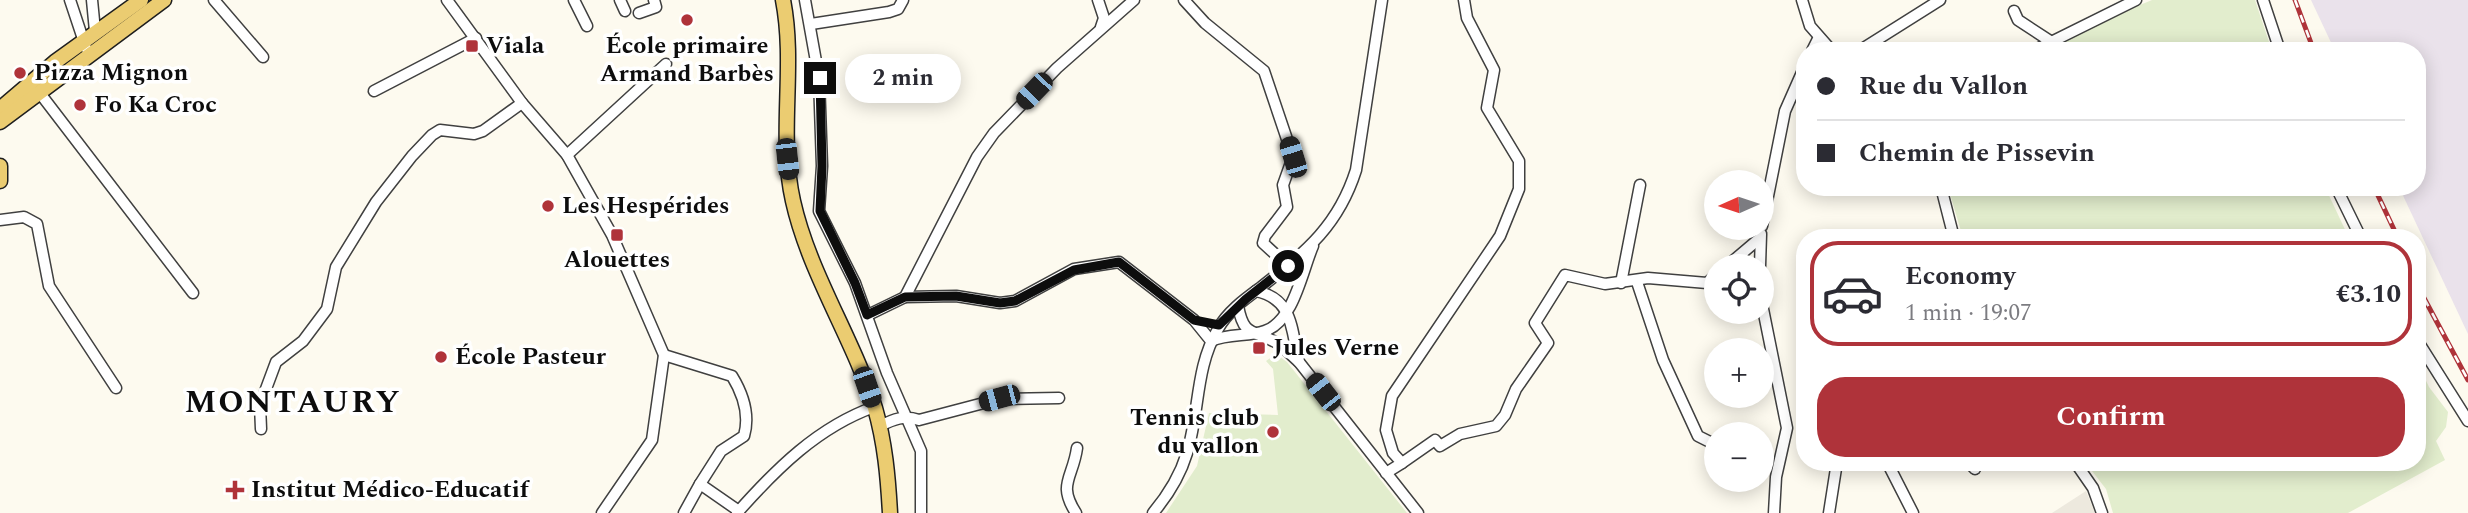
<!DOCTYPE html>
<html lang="en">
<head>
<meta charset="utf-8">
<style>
	body { margin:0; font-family:Spectral,serif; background:#f2f2f3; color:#2b2b33; height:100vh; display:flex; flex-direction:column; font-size:26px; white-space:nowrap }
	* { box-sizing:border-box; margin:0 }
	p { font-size:23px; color:#7c7c81 }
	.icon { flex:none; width:38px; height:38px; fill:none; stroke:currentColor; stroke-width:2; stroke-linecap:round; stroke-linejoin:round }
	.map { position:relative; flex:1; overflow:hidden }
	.drawer { position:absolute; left:1796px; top:229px; width:630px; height:242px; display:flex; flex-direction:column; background:#fff; border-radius:28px; box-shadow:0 4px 18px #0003 }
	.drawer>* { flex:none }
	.banner { position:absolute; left:1796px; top:42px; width:630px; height:154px; border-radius:28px; box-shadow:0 4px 18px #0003; display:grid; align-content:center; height:154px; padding:0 21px; background:#fff }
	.needle { width:46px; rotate:267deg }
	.fabs { position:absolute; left:1704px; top:170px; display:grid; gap:14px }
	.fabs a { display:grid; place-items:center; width:70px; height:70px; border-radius:50%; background:#fff; box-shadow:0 4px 18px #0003; font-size:35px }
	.end { position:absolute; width:32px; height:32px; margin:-16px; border:9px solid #0d0d0d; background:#fff; box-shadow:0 0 0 4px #fff }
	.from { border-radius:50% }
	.bubble { position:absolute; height:49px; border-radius:24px; background:#fff; box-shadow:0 4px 18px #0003; font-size:23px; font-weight:700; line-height:49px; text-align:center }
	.car { position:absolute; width:21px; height:42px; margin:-21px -10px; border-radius:9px; box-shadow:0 0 5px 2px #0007; background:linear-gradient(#222 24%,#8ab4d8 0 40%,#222 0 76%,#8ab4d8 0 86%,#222 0) }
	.banner b { display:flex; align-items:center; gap:24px; height:66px; font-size:26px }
	.banner b+b { border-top:2px solid #e1e1e2 }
	.banner i { width:18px; height:18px; background:#2b2b33 }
	ul { padding:12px 0 0; list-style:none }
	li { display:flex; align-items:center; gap:21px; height:105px; margin:0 14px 10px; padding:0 7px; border:4px solid transparent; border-radius:28px }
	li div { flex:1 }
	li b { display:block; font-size:26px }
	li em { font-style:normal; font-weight:700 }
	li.selected { border-color:#af333a }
	li>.icon { width:63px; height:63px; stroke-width:1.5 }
	.cta { display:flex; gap:14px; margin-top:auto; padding:14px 21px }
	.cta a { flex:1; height:80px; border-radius:28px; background:#af333a; color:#fff; font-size:28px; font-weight:700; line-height:80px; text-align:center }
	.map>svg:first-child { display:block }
</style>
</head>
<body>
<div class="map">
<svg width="2468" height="513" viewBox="0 0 2468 513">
	<rect width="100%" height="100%" fill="#fdfaef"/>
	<path fill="#eae2eb" d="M2311,0h157v334l-69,-147h18v-136h-82z"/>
	<g fill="#e2edcd">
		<path d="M2152,0h103l17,51h-223l57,-32z"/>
		<path d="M1948,187h377l24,51h-386z"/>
		<path d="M1276,354l11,8 120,151h-241l31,-47 12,-53 69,2 -5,-46 -7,-8z"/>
		<path d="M2417,362l12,25 19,25 -2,15 -10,14 9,19 -97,53h-235l-7,-24 -21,-27h332z"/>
	</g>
	<path fill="#ede9de" d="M2086,491l9,22h-43z"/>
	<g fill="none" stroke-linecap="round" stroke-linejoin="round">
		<defs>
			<g id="minor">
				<path d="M70,0l16,48"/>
				<path d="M92,0l3,31"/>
				<path d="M214,0l49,57"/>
				<path d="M447,0l75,103 45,52 45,80 52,120 -12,85 -50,73"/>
				<path d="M574,0l13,26"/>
				<path d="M620,0l5,11"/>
				<path d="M805,0l14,78 3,88 -3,45 36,72 32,90 34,78v62"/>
				<path d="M1098,0l6,18 -3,9"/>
				<path d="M1184,0l21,23 59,48 29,86 -10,28 4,22 -22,29 -2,7 25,23"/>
				<path d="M1802,0l8,26 22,25"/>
				<path d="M2263,0l17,51"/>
				<path d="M2014,11l4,9 32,21"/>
				<path d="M639,13l17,-6 -2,-7"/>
				<path d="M811,24l78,-12 9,-3 5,-9"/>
				<path d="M1812,51l7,-14"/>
				<path d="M1859,51l81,-51"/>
				<path d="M2033,51l103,-51"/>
				<path d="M374,91l102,-53"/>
				<path d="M39,92l154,201"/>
				<path d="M567,155l99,-91"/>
				<path d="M1941,187l13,51"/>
				<path d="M2336,187l25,51"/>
				<path d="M0,220l24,-3 13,7 12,62 67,102"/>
				<path d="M1762,226l23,-115 19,-43"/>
				<path d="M1727,266l33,-28"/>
				<path d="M1760,266l1,-32"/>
				<path d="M1637,282l26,78 35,76 16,8"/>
				<path d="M1621,283l19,-98"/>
				<path d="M1256,291c38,8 35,39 43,71"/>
				<path d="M905,297l72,-140 17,-24 63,-65 77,-68"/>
				<path d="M1762,304l25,124 -11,49 -2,36"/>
				<path d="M1238,306c6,32 15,23 39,37 8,5 15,13 22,19l119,151"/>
				<path d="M868,315l37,-18 51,-1 44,7 15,-2 59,-32 45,-7 75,58 17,21"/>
				<path d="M2417,340l51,81"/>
				<path d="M1211,341c18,-8 37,-4 54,-10 29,-10 37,-60 48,-85"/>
				<path d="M664,355l68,21c11,18 18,39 12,60l-23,15 -21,33 39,27"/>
				<path d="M880,426c14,-7 24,-11 39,-6l80,-21 60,-1"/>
				<path d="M261,429l-1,-24 16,-43 27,-21 24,-32 9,-42 40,-65 36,-46 20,-21 8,-5 34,4 9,-3 39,-28"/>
				<path d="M1887,462l26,51"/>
				<path d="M1968,462l7,7"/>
				<path d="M2075,462l18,26 9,25"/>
				<path d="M1402,463l33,-23 5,6 20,-12 36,-8 9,-11 11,-26 32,-46 -13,-20 30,-48 40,9 43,-6 59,5 10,-9"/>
				<path d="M1386,473l16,-10 -9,-10 -7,-23 6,-34 108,-160 19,-47v-28l-32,-53 7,-38 -27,-52 -3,-18"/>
				<path d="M684,513l16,-29"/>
				<path d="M737,513c39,-44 81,-86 137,-106"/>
				<path d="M1076,513c-19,-29 -3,-35 1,-65"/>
				<path d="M1153,513c16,-19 27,-37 34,-60 13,-43 8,-85 31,-124 9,-17 27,-30 42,-41 45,-36 78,-61 96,-118l26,-170"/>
				<path d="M1829,513l8,-51"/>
			</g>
			<g id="major">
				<path d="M783,0c13,67 -5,134 10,201 16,72 60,137 82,207 10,35 13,69 15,105"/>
				<path d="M0,109l55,-47 86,-62"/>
				<path d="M0,122l164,-122"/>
				<path d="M0,166v15"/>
			</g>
		</defs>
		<use href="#minor" stroke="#404040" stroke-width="13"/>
		<use href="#major" stroke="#1e1e1e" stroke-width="17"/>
		<use href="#minor" stroke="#fff" stroke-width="10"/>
		<use href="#major" stroke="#ebcc71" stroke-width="14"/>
		<defs>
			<g id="rail">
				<path d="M2295,0l19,51"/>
				<path d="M2374,187l24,51"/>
				<path d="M2417,285l51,95"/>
			</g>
		</defs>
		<use href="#rail" stroke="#af333a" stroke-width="5"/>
		<use href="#rail" stroke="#fff" stroke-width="2.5" stroke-dasharray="8" stroke-linecap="butt"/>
	</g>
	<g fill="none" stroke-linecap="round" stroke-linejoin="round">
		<path stroke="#0d0d0d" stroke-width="9" d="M820,78l2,88 -2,45 35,72 12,32 38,-18 51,-1 44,7 15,-2 59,-31 45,-8 75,58 25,5 27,-26 42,-33"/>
	</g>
	<g fill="#af333a" stroke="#fff" stroke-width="2.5">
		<circle cx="687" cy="20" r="7"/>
		<rect x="465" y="39" width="14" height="14" rx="3.5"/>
		<circle cx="20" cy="73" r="7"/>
		<circle cx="80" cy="105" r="7"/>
		<circle cx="548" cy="206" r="7"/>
		<rect x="610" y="228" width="14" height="14" rx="3.5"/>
		<rect x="1252" y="341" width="14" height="14" rx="3.5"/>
		<circle cx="441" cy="357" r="7"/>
		<circle cx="1273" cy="432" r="7"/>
		<path d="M231.5 479.5h7v7h7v7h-7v7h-7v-7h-7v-7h7z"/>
	</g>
	<g text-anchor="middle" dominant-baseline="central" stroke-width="7" stroke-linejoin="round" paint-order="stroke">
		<g font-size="24" font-weight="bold" fill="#0d0d0d" stroke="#fff" text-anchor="start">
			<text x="486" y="46">Viala</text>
			<text x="687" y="46" text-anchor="middle">École primaire<tspan x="687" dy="28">Armand Barbès</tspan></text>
			<text x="34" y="73">Pizza Mignon</text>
			<text x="94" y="105">Fo Ka Croc</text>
			<text x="562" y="206">Les Hespérides</text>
			<text x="617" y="260" text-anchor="middle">Alouettes</text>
			<text x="1273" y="348">Jules Verne</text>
			<text x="455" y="357">École Pasteur</text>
			<text x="1259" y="418" text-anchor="end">Tennis club<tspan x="1259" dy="28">du vallon</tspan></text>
			<text x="251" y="490">Institut Médico-Educatif</text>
		</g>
		<g font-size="32" font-weight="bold" letter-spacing="2" fill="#0d0d0d" stroke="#fff">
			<text x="293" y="402">MONTAURY</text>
		</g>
	</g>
</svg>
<div class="fabs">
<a><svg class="needle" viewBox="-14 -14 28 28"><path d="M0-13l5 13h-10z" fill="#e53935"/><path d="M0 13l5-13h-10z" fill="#7c7c81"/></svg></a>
<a><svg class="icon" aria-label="locate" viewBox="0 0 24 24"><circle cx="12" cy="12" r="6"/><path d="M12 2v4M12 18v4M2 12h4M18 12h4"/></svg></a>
<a>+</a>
<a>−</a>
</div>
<i class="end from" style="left:1288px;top:266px"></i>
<i class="end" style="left:820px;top:78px"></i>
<div class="bubble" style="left:845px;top:54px;width:116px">2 min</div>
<i class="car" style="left:1034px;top:91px;rotate:224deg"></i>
<i class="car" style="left:1293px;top:157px;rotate:343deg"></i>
<i class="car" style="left:787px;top:159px;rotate:174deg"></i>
<i class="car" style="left:867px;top:387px;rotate:161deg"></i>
<i class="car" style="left:1323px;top:392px;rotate:322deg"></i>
<i class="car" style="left:999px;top:398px;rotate:255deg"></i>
<div class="banner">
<b><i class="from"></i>Rue du Vallon</b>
<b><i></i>Chemin de Pissevin</b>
</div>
<section class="drawer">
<ul>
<li class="selected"><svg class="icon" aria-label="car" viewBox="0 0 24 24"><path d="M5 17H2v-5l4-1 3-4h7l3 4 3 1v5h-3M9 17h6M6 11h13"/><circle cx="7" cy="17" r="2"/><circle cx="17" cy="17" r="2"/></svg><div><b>Economy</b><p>1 min · 19:07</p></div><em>€3.10</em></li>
</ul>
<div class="cta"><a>Confirm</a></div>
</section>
</div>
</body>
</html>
